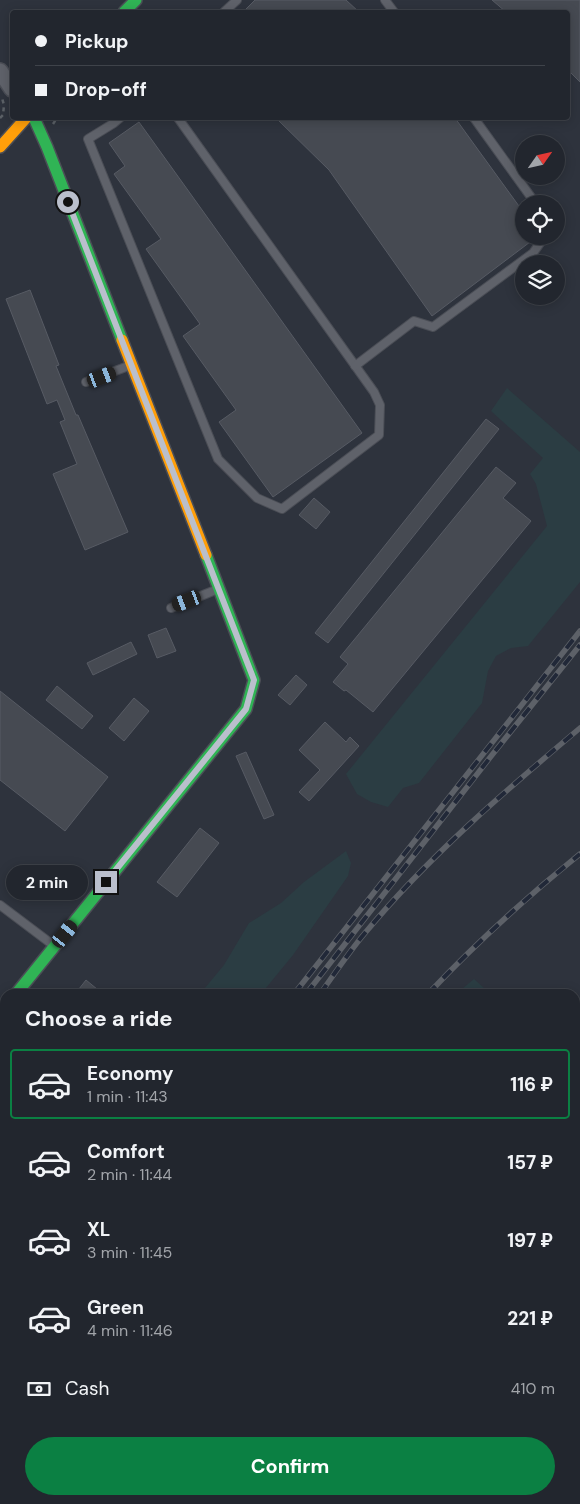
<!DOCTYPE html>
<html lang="en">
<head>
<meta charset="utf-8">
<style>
	body { margin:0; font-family:"DM Sans",sans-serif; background:#2a2e36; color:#f1f3f6; height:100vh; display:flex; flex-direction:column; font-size:19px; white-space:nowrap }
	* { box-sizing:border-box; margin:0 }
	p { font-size:16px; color:#a2a5aa }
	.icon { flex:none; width:28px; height:28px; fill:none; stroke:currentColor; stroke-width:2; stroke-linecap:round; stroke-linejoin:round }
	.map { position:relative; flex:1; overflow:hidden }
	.details { position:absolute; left:0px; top:989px; width:580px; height:516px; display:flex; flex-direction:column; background:#22262e; border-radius:15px 15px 0 0; box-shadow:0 2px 12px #0003,0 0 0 1px #3f434a }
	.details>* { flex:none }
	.guide { position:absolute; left:10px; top:10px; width:560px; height:110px; border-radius:5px; box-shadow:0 2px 12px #0003,0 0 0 1px #3f434a; display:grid; align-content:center; height:110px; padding:0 25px; background:#22262e }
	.needle { width:32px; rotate:56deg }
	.buttons { position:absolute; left:515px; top:135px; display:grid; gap:10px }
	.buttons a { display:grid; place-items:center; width:50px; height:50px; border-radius:50%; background:#22262e; box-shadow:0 2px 12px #0003,0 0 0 1px #3f434a; font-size:25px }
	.end { position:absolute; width:22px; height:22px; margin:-11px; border:6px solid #babfcc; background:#111; box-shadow:0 0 0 2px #111 }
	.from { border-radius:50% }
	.bubble { position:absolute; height:35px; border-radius:18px; background:#22262e; box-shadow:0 2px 12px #0003,0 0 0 1px #3f434a; font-size:16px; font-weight:700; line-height:35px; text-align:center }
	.car { position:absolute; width:15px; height:30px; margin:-15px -8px; border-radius:6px; box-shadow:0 0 4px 1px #0007; background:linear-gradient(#222 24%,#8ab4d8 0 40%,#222 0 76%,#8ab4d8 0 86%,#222 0) }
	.guide b { display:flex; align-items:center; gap:18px; height:48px; font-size:19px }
	.guide b+b { border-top:1px solid #3f434a }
	.guide i { width:12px; height:12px; background:#f1f3f6 }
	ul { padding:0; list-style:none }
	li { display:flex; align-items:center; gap:15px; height:70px; margin:0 10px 8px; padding:0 15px; border:2px solid transparent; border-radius:5px }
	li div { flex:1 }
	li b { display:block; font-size:19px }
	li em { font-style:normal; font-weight:700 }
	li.on { border-color:#0b8043 }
	li>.icon { width:45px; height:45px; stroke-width:1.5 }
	h2 { padding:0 25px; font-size:22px; line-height:60px }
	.pay { display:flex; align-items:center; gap:12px; height:55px; padding:0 25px; font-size:19px }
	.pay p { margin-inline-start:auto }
	.action { display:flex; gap:10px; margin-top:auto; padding:10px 25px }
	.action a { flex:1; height:58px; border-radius:30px; background:#0b8043; color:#fff; font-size:20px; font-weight:700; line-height:58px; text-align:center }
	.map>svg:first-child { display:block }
</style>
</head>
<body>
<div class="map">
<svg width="580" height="1504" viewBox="0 0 580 1504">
	<rect width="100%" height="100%" fill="#2e333d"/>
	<g fill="#2b3d43">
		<path d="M507,388l73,64v130l-52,64 -17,2 -15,8 -8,15 -6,32 -63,80 -16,5 -15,19 -17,-5 -14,-8 -11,-20 201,-248 -11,-42 -6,-10 13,-16 -52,-47z"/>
		<path d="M346,851l5,12 -3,13 -55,79 -32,39h-61l24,-29 25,-42 32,-20 23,-21z"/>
		<path d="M474,979l10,9 2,6h-30z"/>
		<path d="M580,1099v405h-420l2,-4h413v-395z"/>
		<path d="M5,1266v45l-5,7v-44z"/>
		<path d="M37,1500h52l-1,4h-54z"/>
	</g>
	<g fill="#464a52" stroke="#575b64">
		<path d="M255,0h91l13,12h-116z"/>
		<path d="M492,0h88v82l-12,-12v-58h-62z"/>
		<path d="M276,118h179l69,95v23h14l-106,80 -103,-146z"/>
		<path d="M139,122l223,311 -89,64 -54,-75 17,-12 -53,-74 17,-12 -54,-75 15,-10 -47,-65 11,-8 -16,-23z"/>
		<path d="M30,290l29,75 -3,1 20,49h2l50,117 -43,18 -32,-76 24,-10 -17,-42 5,-2 -8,-20 -10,4 -41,-105z"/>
		<path d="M486,419l13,10 -171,214 -13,-10z"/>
		<path d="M496,467l20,16 -13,15 28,23 -158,191 -27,-22 -2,1 -11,-9 15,-18 -8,-7z"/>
		<path d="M314,498l16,14 -14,17 -17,-14z"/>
		<path d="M166,628l10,23 -19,7 -9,-23z"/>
		<path d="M131,642l6,12 -44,21 -6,-12z"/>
		<path d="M296,675l11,10 -17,20 -12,-10z"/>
		<path d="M57,686l36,30 -11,13 -36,-29z"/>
		<path d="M0,691l108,86 -43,54 -65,-51z"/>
		<path d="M134,698l15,13 -25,30 -15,-13z"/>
		<path d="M325,722l21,20 4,-5 9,9 -50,55 -10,-9 21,-22 -21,-20z"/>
		<path d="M246,752l28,63 -10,4 -28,-63z"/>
		<path d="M200,828l19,15 -42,54 -20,-15z"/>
		<path d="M86,980l17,14h-28z"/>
	</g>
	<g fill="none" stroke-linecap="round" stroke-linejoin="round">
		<defs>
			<g id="lane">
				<path d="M385,0l9,12"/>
				<path d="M224,12l13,-12"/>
				<path d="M120,118l-6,5 -26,16 130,320 39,39 25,11 97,-74 1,-30 -6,-13 -196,-274"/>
				<path d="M474,118l62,86"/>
				<path d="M355,366l59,-45 19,6 100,-74 12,-17"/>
				<path d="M86,382l45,-17"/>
				<path d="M171,608l47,-19"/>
				<path d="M0,905l53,40"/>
				<path d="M130,1504l3,-4"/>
			</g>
			<g id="street">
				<path d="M0,71l12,18"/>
				<path d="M0,1014l5,-6"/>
			</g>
			<g id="fast">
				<path d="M124,12l12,-12"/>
				<path d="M34,118l13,29 75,193"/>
				<path d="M16,994l230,-285 8,-29 -48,-125"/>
			</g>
			<g id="slow">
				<path d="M0,147l26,-29"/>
				<path d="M122,340l84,215"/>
			</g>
		</defs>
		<use href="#lane" stroke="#4b4e56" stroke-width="10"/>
		<use href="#street" stroke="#4b4e56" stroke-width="18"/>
		<use href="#fast" stroke="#4b4e56" stroke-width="14"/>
		<use href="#slow" stroke="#4b4e56" stroke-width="14"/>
		<g stroke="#5c6167" stroke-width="2.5" stroke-dasharray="4 4" stroke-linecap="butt">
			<path d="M0,118l3,-3 1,-10 -2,-7"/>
			<path d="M53,124l4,-6"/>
			<path d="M575,1053l5,-4"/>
			<path d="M575,1132l5,-2"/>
			<path d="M575,1179l5,9"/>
			<path d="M575,1354l5,-2"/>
			<path d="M575,1380l5,9"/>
			<path d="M575,1465l5,-3"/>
			<path d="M420,1500l2,4"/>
			<path d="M532,1500l2,4"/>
			<path d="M549,1500l1,4"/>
			<path d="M570,1500l1,4"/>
			<path d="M195,1504l3,-4"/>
			<path d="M306,1504l8,-4"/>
			<path d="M504,1504l7,-4"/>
		</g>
		<use href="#lane" stroke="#5f626a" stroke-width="8"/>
		<use href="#street" stroke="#5f626a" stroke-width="15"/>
		<use href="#fast" stroke="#30b455" stroke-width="11"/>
		<use href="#slow" stroke="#ff9f0a" stroke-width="11"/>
		<defs>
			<g id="rail">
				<path d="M294,994l286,-363"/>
				<path d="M306,994l186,-239 88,-110"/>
				<path d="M320,994c15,-21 29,-42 45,-61 64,-77 139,-141 215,-205"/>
				<path d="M428,994c46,-49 100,-98 152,-140"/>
				<path d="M0,1366l5,-7"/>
				<path d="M0,1387l5,-7"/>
				<path d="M0,1404l5,-7"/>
			</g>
		</defs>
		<use href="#rail" stroke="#5d6168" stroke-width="5.5"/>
		<use href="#rail" stroke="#212838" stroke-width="4" stroke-dasharray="11" stroke-linecap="butt"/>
	</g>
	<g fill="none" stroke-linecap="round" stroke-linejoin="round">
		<path stroke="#babfcc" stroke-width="6" d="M68,202l186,478 -8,29 -140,173"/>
	</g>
</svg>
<div class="buttons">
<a><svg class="needle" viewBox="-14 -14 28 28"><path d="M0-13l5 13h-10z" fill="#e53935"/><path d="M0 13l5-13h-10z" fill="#a2a5aa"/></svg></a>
<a><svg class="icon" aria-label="locate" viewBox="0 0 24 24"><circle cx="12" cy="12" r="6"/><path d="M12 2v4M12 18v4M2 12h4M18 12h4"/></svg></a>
<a><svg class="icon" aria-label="layers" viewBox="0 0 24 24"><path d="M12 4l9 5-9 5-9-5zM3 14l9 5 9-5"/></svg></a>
</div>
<i class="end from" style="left:68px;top:202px"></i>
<i class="end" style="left:106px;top:882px"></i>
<div class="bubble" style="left:6px;top:865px;width:82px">2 min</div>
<i class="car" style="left:102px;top:377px;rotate:69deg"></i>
<i class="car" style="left:187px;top:601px;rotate:249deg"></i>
<i class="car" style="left:65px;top:934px;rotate:39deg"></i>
<div class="guide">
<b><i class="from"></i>Pickup</b>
<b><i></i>Drop-off</b>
</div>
<section class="details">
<h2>Choose a ride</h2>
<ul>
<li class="on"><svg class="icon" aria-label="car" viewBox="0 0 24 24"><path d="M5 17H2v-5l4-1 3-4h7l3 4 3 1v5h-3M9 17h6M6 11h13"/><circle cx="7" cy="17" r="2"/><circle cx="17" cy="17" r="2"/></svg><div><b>Economy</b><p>1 min · 11:43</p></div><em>116 ₽</em></li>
<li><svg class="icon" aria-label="car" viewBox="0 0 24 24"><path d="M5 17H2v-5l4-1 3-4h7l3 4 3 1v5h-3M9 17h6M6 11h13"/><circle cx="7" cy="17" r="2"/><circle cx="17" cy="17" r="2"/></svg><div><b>Comfort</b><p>2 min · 11:44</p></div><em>157 ₽</em></li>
<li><svg class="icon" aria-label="car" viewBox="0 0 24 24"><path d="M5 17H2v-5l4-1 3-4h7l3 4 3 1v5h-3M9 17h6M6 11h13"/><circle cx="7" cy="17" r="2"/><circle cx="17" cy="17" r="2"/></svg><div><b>XL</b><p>3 min · 11:45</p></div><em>197 ₽</em></li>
<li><svg class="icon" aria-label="car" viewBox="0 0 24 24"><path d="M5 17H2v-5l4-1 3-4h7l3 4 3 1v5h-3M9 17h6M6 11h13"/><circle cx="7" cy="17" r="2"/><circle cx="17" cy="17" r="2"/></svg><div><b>Green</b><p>4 min · 11:46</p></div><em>221 ₽</em></li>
</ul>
<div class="pay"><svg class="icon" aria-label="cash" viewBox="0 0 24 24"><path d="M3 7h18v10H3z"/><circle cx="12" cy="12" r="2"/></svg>Cash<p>410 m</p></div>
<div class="action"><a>Confirm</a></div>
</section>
</div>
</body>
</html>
